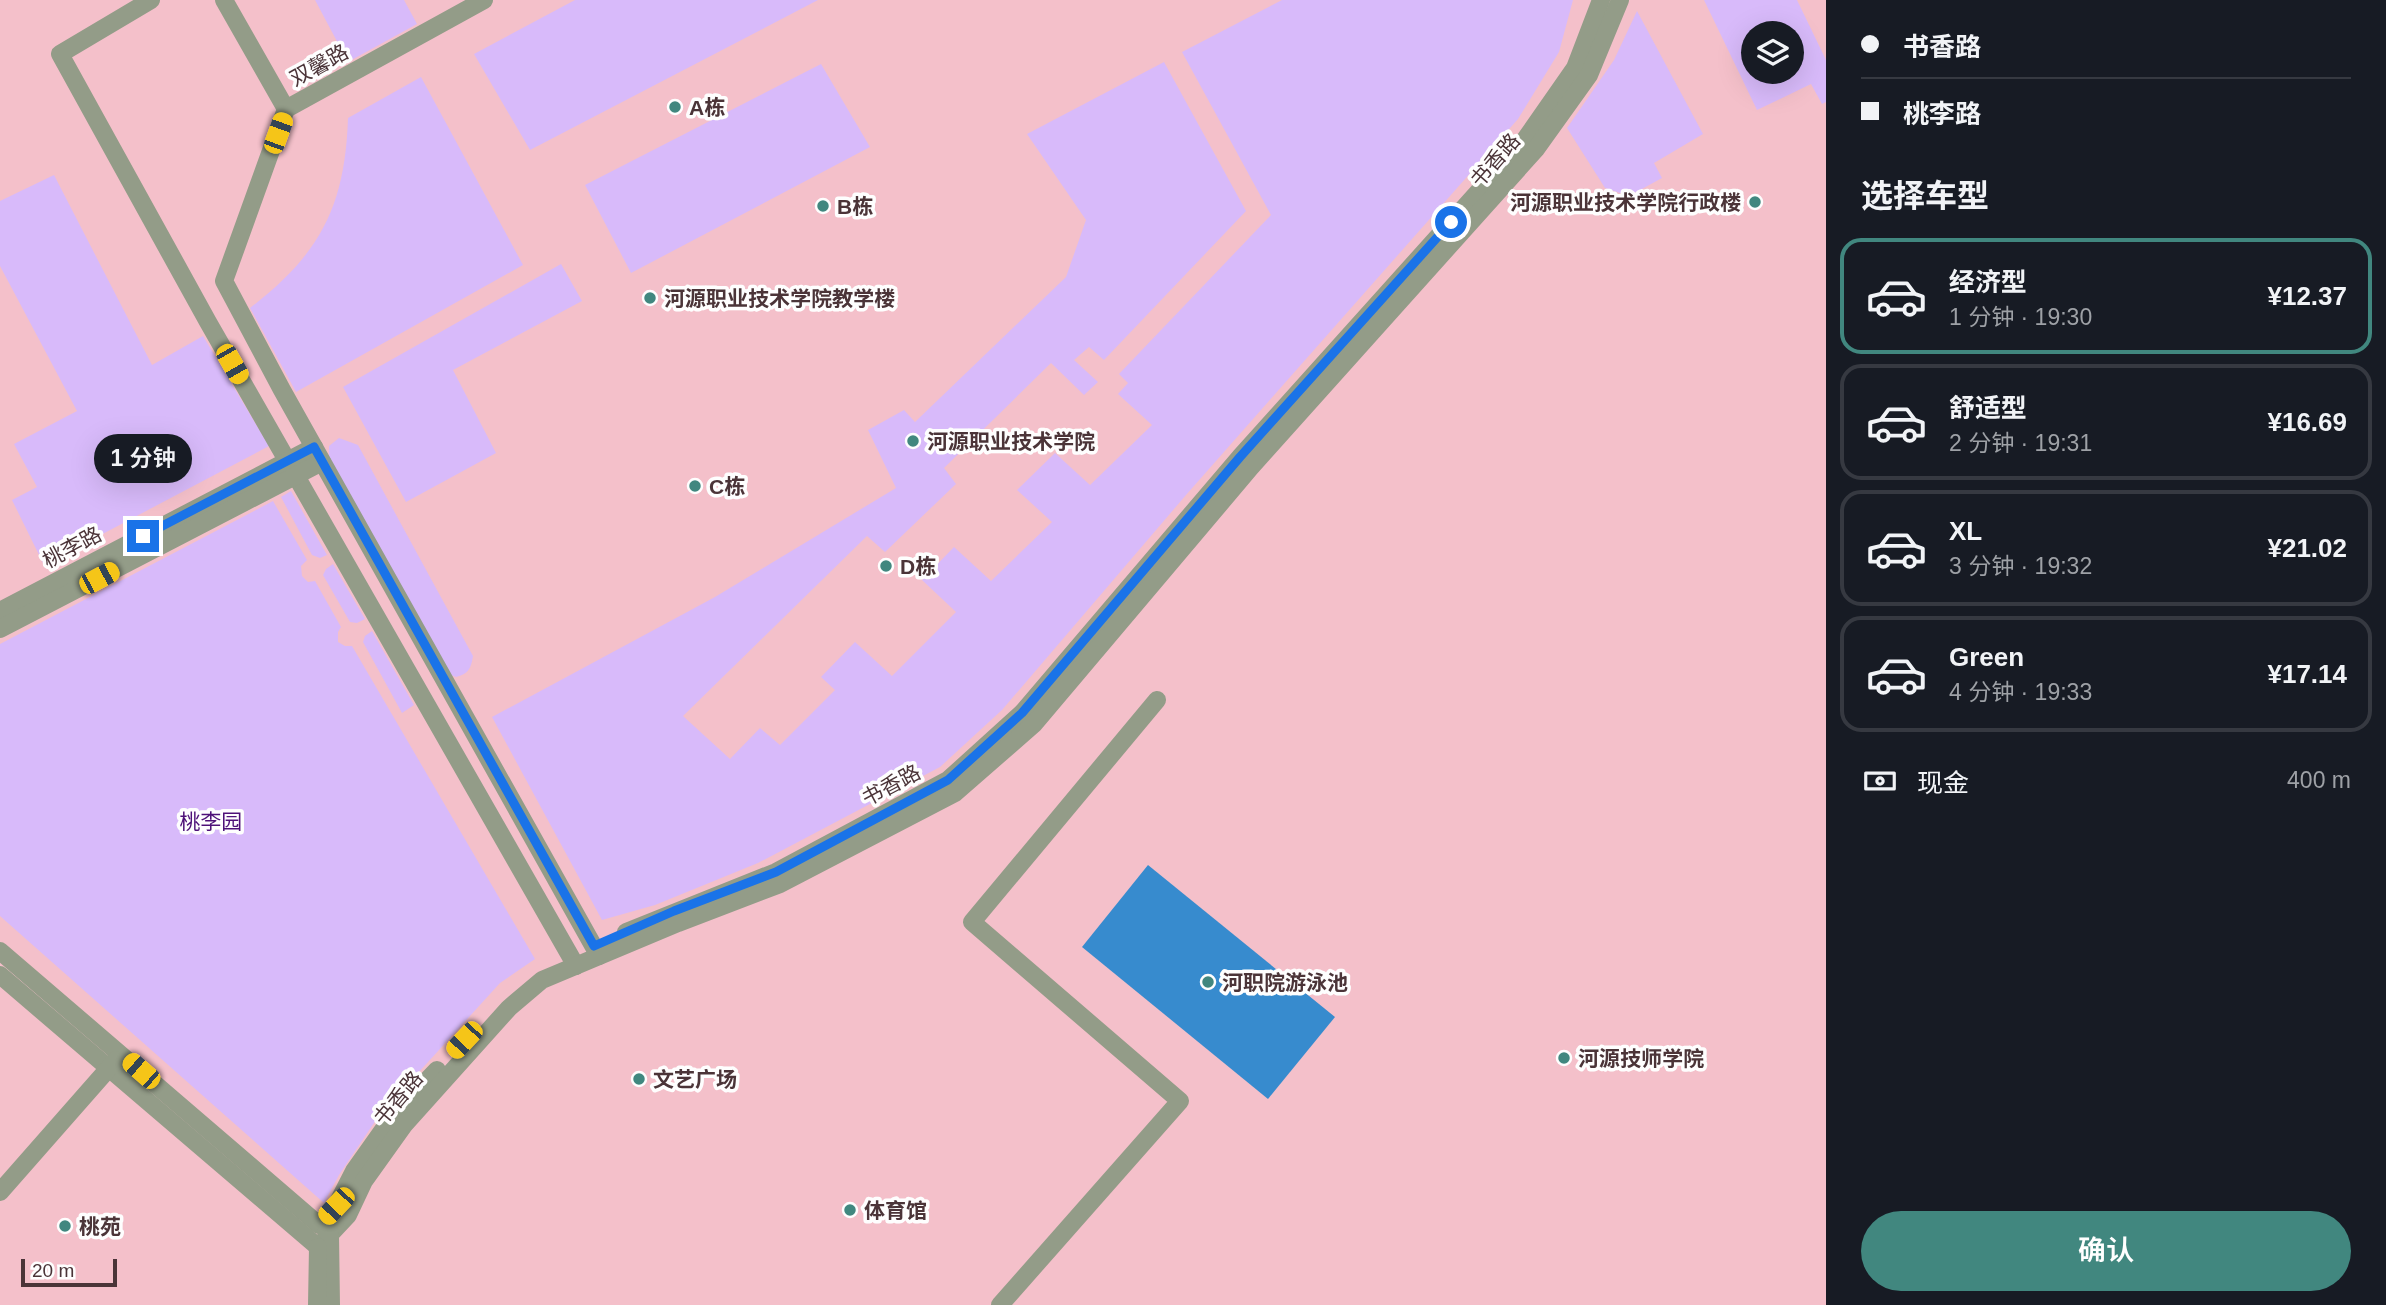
<!DOCTYPE html>
<html lang="zh">
<head>
<meta charset="utf-8">
<style>
	body { margin:0; font-family:Helvetica,"Noto Sans SC",sans-serif; background:#242831; color:#f1f3f6; height:100vh; display:flex; flex-direction:column; font-size:26px; white-space:nowrap }
	* { box-sizing:border-box; margin:0 }
	p { font-size:23px; color:#9ea1a6 }
	.icon { flex:none; width:38px; height:38px; fill:none; stroke:currentColor; stroke-width:2; stroke-linecap:round; stroke-linejoin:round }
	.map { position:relative; flex:1; overflow:hidden }
	.details { display:flex; flex-direction:column; background:#171b24; width:560px }
	.details>* { flex:none }
	.guide { display:grid; align-content:center; height:154px; padding:0 35px; background:#171b24 }
	.controls { position:absolute; left:1741px; top:21px; display:grid; gap:14px }
	.controls a { display:grid; place-items:center; width:63px; height:63px; border-radius:50%; background:#171b24; box-shadow:0 7px 28px #0002; font-size:35px }
	.scale { position:absolute; left:21px; bottom:18px; width:96px; box-sizing:border-box; padding-left:7px; border:4px solid #4b3438; border-top:0; font-size:19px; line-height:24px; white-space:nowrap; color:#4b3438; -webkit-text-stroke:5px #fefefe; paint-order:stroke }
	.end { position:absolute; width:32px; height:32px; margin:-16px; border:9px solid #1a73e8; background:#fff; box-shadow:0 0 0 4px #fff }
	.from { border-radius:50% }
	.bubble { position:absolute; height:49px; border-radius:24px; background:#171b24; box-shadow:0 7px 28px #0002; font-size:23px; font-weight:600; line-height:49px; text-align:center }
	.car { position:absolute; width:21px; height:42px; margin:-21px -10px; border-radius:9px; box-shadow:0 0 5px 2px #0007; background:linear-gradient(#f5c518 24%,#345 0 40%,#f5c518 0 76%,#345 0 86%,#f5c518 0) }
	.guide b { display:flex; align-items:center; gap:24px; height:66px; font-size:26px }
	.guide b+b { border-top:2px solid #363941 }
	.guide i { width:18px; height:18px; background:#f1f3f6 }
	ul { padding:0; list-style:none }
	li { display:flex; align-items:center; gap:21px; height:116px; margin:0 14px 10px; padding:0 21px; border:4px solid #363941; border-radius:21px }
	li div { flex:1 }
	li b { display:block; font-size:26px }
	li em { font-style:normal; font-weight:600 }
	li.selected { border-color:#41877f }
	li>.icon { width:63px; height:63px; stroke-width:1.5 }
	h2 { padding:0 35px; font-size:32px; line-height:84px }
	.pay { display:flex; align-items:center; gap:18px; height:77px; padding:0 35px; font-size:26px }
	.pay p { margin-inline-start:auto }
	.primary-button { display:flex; gap:14px; margin-top:auto; padding:14px 35px }
	.primary-button a { flex:1; height:80px; border-radius:42px; background:#41877f; color:#fff; font-size:28px; font-weight:600; line-height:80px; text-align:center }
	main { display:flex; flex:1; min-height:0 }
	.map>svg:first-child { display:block }
</style>
</head>
<body>
<main>
<div class="map">
<svg width="1826" height="1305" viewBox="0 0 1826 1305">
	<rect width="100%" height="100%" fill="#fecfd7"/>
	<path fill="#f4c0ca" fill-rule="evenodd" d="M0,0h1826v1305h-1826zM1754,33h38v39h-38z"/>
	<g fill="#d8bafa" fill-rule="evenodd">
		<path d="M315,0h89l13,24 -69,38z"/>
		<path d="M575,0h243l-288,150 -56,-96z"/>
		<path d="M1282,0h291l-14,52 -41,67 -332,376 -184,215 -62,57 -182,96 -103,42 -53,15 -110,-203 223,-120 181,-109 -28,-58 36,-20 11,12 151,-145 20,-57 -59,-86 137,-72 82,149 -142,149 -15,-13 -15,13 24,22 -14,13 -33,-32 -107,105 12,16 -71,68 -18,-16 -184,180 47,43 30,-31 20,17 55,-55 -14,-13 34,-35 37,34 64,-64 -34,-32 32,-33 37,34 61,-59 -35,-32 38,-37 35,32 62,-60 -34,-31 10,-11 -9,-9 152,-159 -89,-163z"/>
		<path d="M1704,0h93l29,60v42l-4,2 -11,-20 -54,26zM1754,33h38v39h-38z"/>
		<path d="M1637,11l66,123 -49,29 8,15 -33,18 -24,-8 -38,-60 47,-68z"/>
		<path d="M821,64l49,83 -239,126 -46,-88z"/>
		<path d="M421,77l102,188 -227,127 -46,-84c70,-54 95,-101 98,-190z"/>
		<path d="M54,175l98,190 51,-29 66,110 -225,119 -32,-65 25,-13 -23,-43 63,-33 -77,-145v-65z"/>
		<path d="M561,264l21,37 -129,69 43,83 -90,49 -63,-115z"/>
		<path d="M339,438l19,7 115,211c-2,13 -5,18 -17,21l-10,-4 -117,-206v-21z"/>
		<path d="M291,491l36,64 -7,3 -8,-3 -31,-58z"/>
		<path d="M273,501l34,59 -6,6 1,10 6,6 7,-1 26,46 -3,5v10l7,4h7l183,313 -35,24 -122,134 -39,58 -15,28 -324,-287v-272z"/>
		<path d="M333,564l32,55 -8,4 -7,-1 -27,-47 3,-6z"/>
		<path d="M372,631l42,74 -12,8 -39,-71 2,-6z"/>
	</g>
	<path fill="#378bce" d="M1148,865l187,152 -67,82 -186,-152z"/>
	<g fill="none" stroke-linecap="round" stroke-linejoin="round">
		<g stroke="#939c88" stroke-width="18">
			<path d="M151,0l-91,54 148,268 368,644"/>
			<path d="M224,0l62,109"/>
			<path d="M286,109l-62,172 58,109 317,566"/>
			<path d="M286,109l198,-109"/>
			<path d="M0,611l314,-164"/>
			<path d="M0,629l322,-167"/>
			<path d="M626,932l150,-60 172,-92 74,-67 218,-256 284,-316 51,-73 26,-68"/>
			<path d="M0,951l319,274 17,-19 18,-35 39,-55 44,-46"/>
			<path d="M0,975l318,272 30,-32 16,-34 40,-56 105,-117 33,-28 136,-57 102,-39 175,-91 79,-69 217,-257 285,-318 53,-74 31,-75"/>
			<path d="M0,1192l116,-132"/>
			<path d="M326,1231l4,4 1,70"/>
			<path d="M317,1305l1,-58"/>
			<path d="M1000,1305l180,-204 -208,-179 185,-222"/>
		</g>
	</g>
	<g fill="none" stroke-linecap="round" stroke-linejoin="round">
		<path stroke="#1a73e8" stroke-width="9" d="M143,536l171,-89 280,499 80,-35 102,-39 172,-92 74,-67 218,-256 211,-235"/>
	</g>
	<g fill="#41877f" stroke="#fefefe" stroke-width="2.5">
		<circle cx="675" cy="107" r="7"/>
		<circle cx="1755" cy="202" r="7"/>
		<circle cx="823" cy="206" r="7"/>
		<circle cx="650" cy="298" r="7"/>
		<circle cx="913" cy="441" r="7"/>
		<circle cx="695" cy="486" r="7"/>
		<circle cx="886" cy="566" r="7"/>
		<circle cx="1208" cy="982" r="7"/>
		<circle cx="1564" cy="1058" r="7"/>
		<circle cx="639" cy="1079" r="7"/>
		<circle cx="850" cy="1210" r="7"/>
		<circle cx="65" cy="1226" r="7"/>
	</g>
	<g text-anchor="middle" dominant-baseline="central" stroke-width="7" stroke-linejoin="round" paint-order="stroke">
		<g font-size="21" fill="#4b3438" stroke="#fefefe">
			<text transform="translate(319 65) rotate(-29)">双馨路</text>
			<text transform="translate(1495 160) rotate(-49)">书香路</text>
			<text transform="translate(72 547) rotate(-28)">桃李路</text>
			<text transform="translate(891 785) rotate(-28)">书香路</text>
			<text transform="translate(398 1098) rotate(-50)">书香路</text>
		</g>
		<g font-size="21" font-weight="bold" fill="#4b3438" stroke="#fefefe" text-anchor="start">
			<text x="689" y="107">A栋</text>
			<text x="1741" y="202" text-anchor="end">河源职业技术学院行政楼</text>
			<text x="837" y="206">B栋</text>
			<text x="664" y="298">河源职业技术学院教学楼</text>
			<text x="927" y="441">河源职业技术学院</text>
			<text x="709" y="486">C栋</text>
			<text x="900" y="566">D栋</text>
			<text x="1222" y="982">河职院游泳池</text>
			<text x="1578" y="1058">河源技师学院</text>
			<text x="653" y="1079">文艺广场</text>
			<text x="864" y="1210">体育馆</text>
			<text x="79" y="1226">桃苑</text>
		</g>
		<g font-size="21" fill="#4e1178" stroke="#fefefe">
			<text x="211" y="821">桃李园</text>
		</g>
	</g>
</svg>
<div class="controls">
<a><svg class="icon" aria-label="layers" viewBox="0 0 24 24"><path d="M12 4l9 5-9 5-9-5zM3 14l9 5 9-5"/></svg></a>
</div>
<div class="scale">20 m</div>
<i class="end from" style="left:1451px;top:222px"></i>
<i class="end" style="left:143px;top:536px"></i>
<div class="bubble" style="left:94px;top:434px;width:98px">1 分钟</div>
<i class="car" style="left:278px;top:133px;rotate:20deg"></i>
<i class="car" style="left:232px;top:364px;rotate:150deg"></i>
<i class="car" style="left:99px;top:578px;rotate:62deg"></i>
<i class="car" style="left:464px;top:1040px;rotate:223deg"></i>
<i class="car" style="left:141px;top:1071px;rotate:311deg"></i>
<i class="car" style="left:336px;top:1206px;rotate:223deg"></i>
</div>
<section class="details">
<div class="guide">
<b><i class="from"></i>书香路</b>
<b><i></i>桃李路</b>
</div>
<h2>选择车型</h2>
<ul>
<li class="selected"><svg class="icon" aria-label="car" viewBox="0 0 24 24"><path d="M5 17H2v-5l4-1 3-4h7l3 4 3 1v5h-3M9 17h6M6 11h13"/><circle cx="7" cy="17" r="2"/><circle cx="17" cy="17" r="2"/></svg><div><b>经济型</b><p>1 分钟 · 19:30</p></div><em>¥12.37</em></li>
<li><svg class="icon" aria-label="car" viewBox="0 0 24 24"><path d="M5 17H2v-5l4-1 3-4h7l3 4 3 1v5h-3M9 17h6M6 11h13"/><circle cx="7" cy="17" r="2"/><circle cx="17" cy="17" r="2"/></svg><div><b>舒适型</b><p>2 分钟 · 19:31</p></div><em>¥16.69</em></li>
<li><svg class="icon" aria-label="car" viewBox="0 0 24 24"><path d="M5 17H2v-5l4-1 3-4h7l3 4 3 1v5h-3M9 17h6M6 11h13"/><circle cx="7" cy="17" r="2"/><circle cx="17" cy="17" r="2"/></svg><div><b>XL</b><p>3 分钟 · 19:32</p></div><em>¥21.02</em></li>
<li><svg class="icon" aria-label="car" viewBox="0 0 24 24"><path d="M5 17H2v-5l4-1 3-4h7l3 4 3 1v5h-3M9 17h6M6 11h13"/><circle cx="7" cy="17" r="2"/><circle cx="17" cy="17" r="2"/></svg><div><b>Green</b><p>4 分钟 · 19:33</p></div><em>¥17.14</em></li>
</ul>
<div class="pay"><svg class="icon" aria-label="cash" viewBox="0 0 24 24"><path d="M3 7h18v10H3z"/><circle cx="12" cy="12" r="2"/></svg>现金<p>400 m</p></div>
<div class="primary-button"><a>确认</a></div>
</section>
</main>
</body>
</html>
